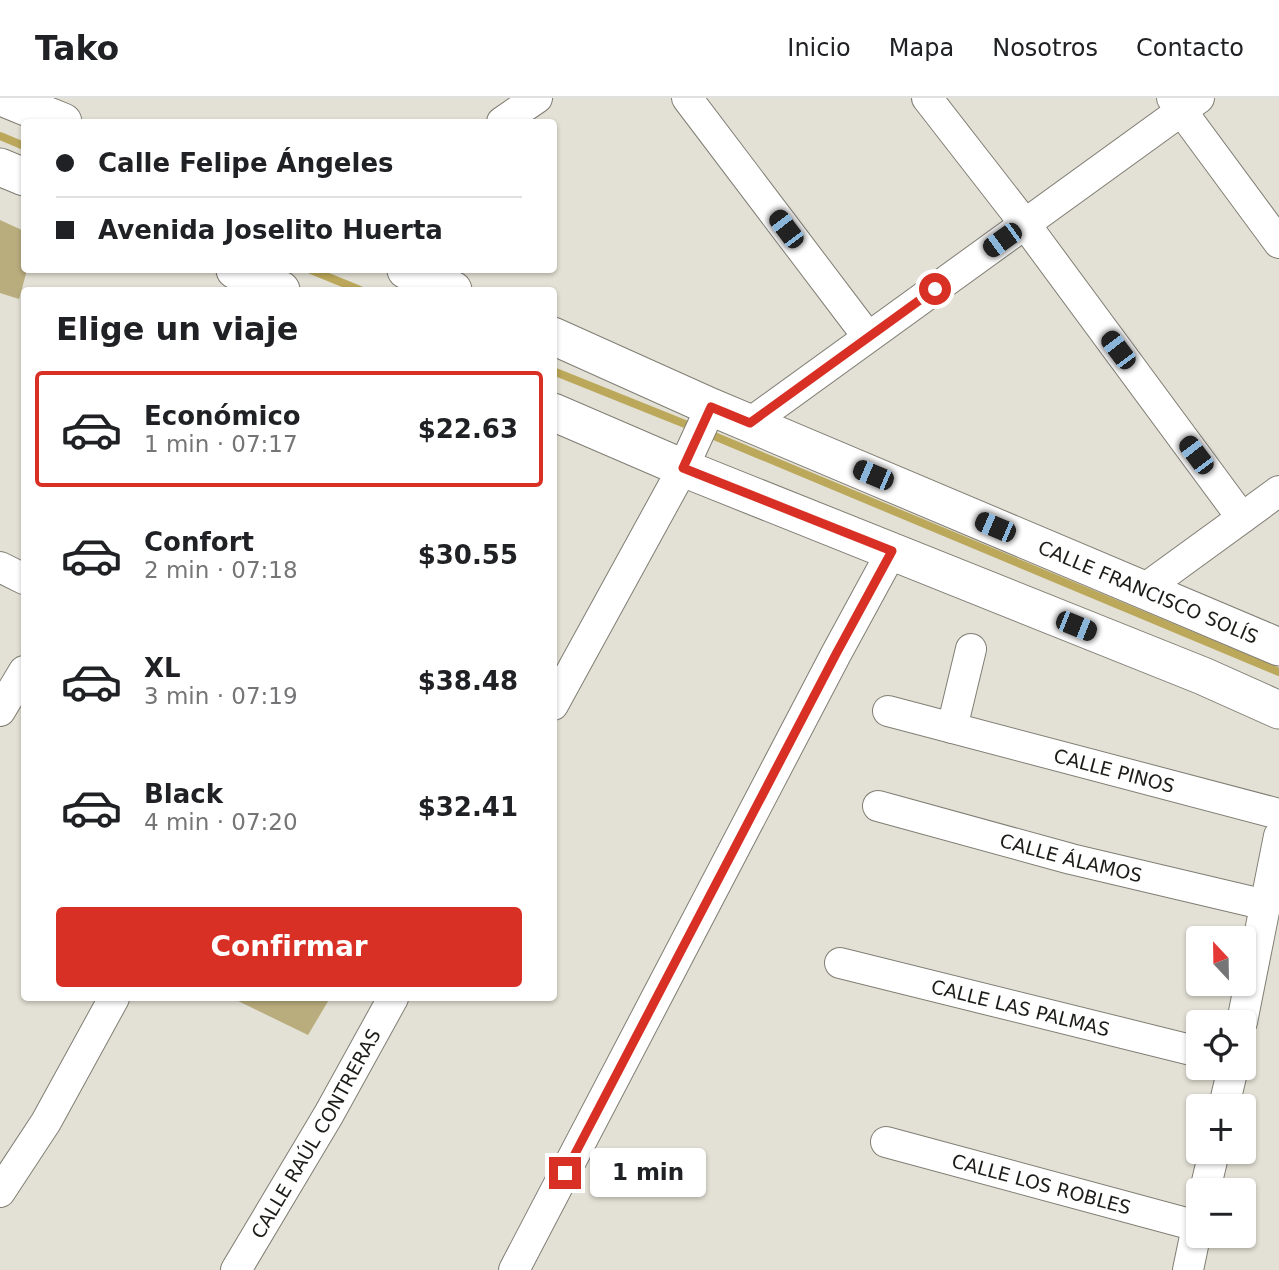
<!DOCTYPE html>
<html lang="es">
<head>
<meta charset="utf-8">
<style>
	body { margin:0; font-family:"DejaVu Sans",sans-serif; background:#f6f6f6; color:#202124; height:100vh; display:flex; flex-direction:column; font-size:26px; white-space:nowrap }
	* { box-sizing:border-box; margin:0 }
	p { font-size:23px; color:#757577 }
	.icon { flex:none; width:38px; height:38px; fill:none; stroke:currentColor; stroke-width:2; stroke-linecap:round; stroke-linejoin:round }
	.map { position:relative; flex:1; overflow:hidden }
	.details { position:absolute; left:21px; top:189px; width:536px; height:714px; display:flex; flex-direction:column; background:#fff; border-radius:7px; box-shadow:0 2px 5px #0004 }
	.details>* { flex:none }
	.banner { position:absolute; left:21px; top:21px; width:536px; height:154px; border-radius:7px; box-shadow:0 2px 5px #0004; display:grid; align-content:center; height:154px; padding:0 35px; background:#fff }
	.needle { width:46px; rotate:338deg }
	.buttons { position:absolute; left:1186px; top:828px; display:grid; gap:14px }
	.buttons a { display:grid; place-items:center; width:70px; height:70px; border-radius:7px; background:#fff; box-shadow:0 2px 5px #0004; font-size:35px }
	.end { position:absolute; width:32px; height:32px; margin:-16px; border:9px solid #d93025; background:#fff; box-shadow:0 0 0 4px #fff }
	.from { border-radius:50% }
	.bubble { position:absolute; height:49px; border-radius:7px; background:#fff; box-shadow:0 2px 5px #0004; font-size:23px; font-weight:700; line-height:49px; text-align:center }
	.car { position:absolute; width:21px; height:42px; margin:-21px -10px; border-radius:9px; box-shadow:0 0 5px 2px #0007; background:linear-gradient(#222 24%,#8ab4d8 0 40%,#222 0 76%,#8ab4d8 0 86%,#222 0) }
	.banner b { display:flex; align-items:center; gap:24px; height:66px; font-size:26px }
	.banner b+b { border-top:2px solid #e0e0e0 }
	.banner i { width:18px; height:18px; background:#202124 }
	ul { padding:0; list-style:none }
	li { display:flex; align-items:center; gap:21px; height:116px; margin:0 14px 10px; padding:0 21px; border:4px solid transparent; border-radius:7px }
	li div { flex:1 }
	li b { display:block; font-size:26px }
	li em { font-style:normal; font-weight:700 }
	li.active { border-color:#d93025 }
	li>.icon { width:63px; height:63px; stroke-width:1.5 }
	h2 { padding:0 35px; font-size:32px; line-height:84px }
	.button { display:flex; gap:14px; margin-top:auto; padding:14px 35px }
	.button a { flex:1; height:80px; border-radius:7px; background:#d93025; color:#fff; font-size:28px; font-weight:700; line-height:80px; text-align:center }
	header { display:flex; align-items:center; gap:42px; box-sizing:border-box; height:98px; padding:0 35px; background:#fff; border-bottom:2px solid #e0e0e0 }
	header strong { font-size:33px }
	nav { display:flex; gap:38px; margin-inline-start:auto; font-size:24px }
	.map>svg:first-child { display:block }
</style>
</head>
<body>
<header>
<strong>Tako</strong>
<nav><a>Inicio</a><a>Mapa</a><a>Nosotros</a><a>Contacto</a></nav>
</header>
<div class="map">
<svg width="1279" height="1172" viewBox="0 0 1279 1172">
	<rect width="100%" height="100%" fill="#e3e0d5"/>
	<g fill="#b9ad7e">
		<path d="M0,122l24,11v39h3l-8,29 -19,-6z"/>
		<path d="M232,900h98l-22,37z"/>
	</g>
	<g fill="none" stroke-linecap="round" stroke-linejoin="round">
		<g stroke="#bca85a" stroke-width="8">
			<path d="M0,38l24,10"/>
			<path d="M311,172l49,20"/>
			<path d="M553,273l142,57"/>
			<path d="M707,335l572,239"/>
		</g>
		<defs>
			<g id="minor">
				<path d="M687,0l181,239"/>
				<path d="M927,0l98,126 217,294"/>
				<path d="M1172,0l107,145"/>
				<path d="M502,24l35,-24"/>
				<path d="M750,325l449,-325"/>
				<path d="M0,469l24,12"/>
				<path d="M1143,492l136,-99"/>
				<path d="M553,607l130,-237 28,-61"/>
				<path d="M0,613l24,-40"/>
				<path id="s1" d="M888,613l391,103"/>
				<path d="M952,630l19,-79"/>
				<path id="s2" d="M878,708l193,53 195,46"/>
				<path id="s3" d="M840,865l359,89"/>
				<path d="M1242,924l37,-186"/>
				<path d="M1224,1008l9,-38"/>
				<path id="s4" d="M886,1044l311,84"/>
				<path d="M1205,1092l9,-38"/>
				<path d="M0,1094l46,-70 68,-124"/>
				<path id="s5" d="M236,1172l93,-156 64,-116"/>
				<path d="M514,1172l322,-616 56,-103"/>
				<path d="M1188,1172l11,-53"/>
			</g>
			<g id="major">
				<path d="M4,0l59,24"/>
				<path d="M0,69l24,10"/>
				<path d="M235,172l46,20"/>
				<path d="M406,172l47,20"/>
				<path id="s6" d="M553,238l158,71 568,240"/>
				<path d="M553,314l130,56 520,208 76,34"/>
			</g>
		</defs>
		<use href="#minor" stroke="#807e74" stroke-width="32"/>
		<use href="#major" stroke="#807e74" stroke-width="39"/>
		<use href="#minor" stroke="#fff" stroke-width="30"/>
		<use href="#major" stroke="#fff" stroke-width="37"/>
	</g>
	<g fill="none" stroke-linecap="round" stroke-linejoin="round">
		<path stroke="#d93025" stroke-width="9" d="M565,1075l271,-519 56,-103 -209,-83 28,-61 39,16 185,-134"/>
	</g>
	<g text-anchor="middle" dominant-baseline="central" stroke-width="6" stroke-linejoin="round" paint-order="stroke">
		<g font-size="19" fill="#1d1c18" stroke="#fff">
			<text stroke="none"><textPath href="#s6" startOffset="648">CALLE FRANCISCO SOLÍS</textPath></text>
			<text stroke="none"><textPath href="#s1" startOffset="234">CALLE PINOS</textPath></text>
			<text stroke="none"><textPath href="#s2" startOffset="200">CALLE ÁLAMOS</textPath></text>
			<text stroke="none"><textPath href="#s3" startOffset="186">CALLE LAS PALMAS</textPath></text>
			<text stroke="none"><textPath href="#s5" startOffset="158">CALLE RAÚL CONTRERAS</textPath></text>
			<text stroke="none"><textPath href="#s4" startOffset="161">CALLE LOS ROBLES</textPath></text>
		</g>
	</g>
</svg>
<div class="buttons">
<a><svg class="needle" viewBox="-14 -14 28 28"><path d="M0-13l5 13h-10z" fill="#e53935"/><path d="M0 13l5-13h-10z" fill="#757577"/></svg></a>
<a><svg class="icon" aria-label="locate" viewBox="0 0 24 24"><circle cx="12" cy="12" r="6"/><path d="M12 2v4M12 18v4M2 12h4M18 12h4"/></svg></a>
<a>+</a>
<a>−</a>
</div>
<i class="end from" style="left:935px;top:191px"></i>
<i class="end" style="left:565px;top:1075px"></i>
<div class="bubble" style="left:590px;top:1050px;width:116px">1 min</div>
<i class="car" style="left:786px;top:131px;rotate:323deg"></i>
<i class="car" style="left:1002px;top:142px;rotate:234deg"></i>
<i class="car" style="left:1118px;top:252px;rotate:323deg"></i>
<i class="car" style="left:1196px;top:357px;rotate:323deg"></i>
<i class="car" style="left:873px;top:377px;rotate:293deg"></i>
<i class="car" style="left:995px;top:429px;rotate:293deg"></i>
<i class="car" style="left:1076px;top:528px;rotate:112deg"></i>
<div class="banner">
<b><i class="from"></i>Calle Felipe Ángeles</b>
<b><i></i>Avenida Joselito Huerta</b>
</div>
<section class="details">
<h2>Elige un viaje</h2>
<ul>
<li class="active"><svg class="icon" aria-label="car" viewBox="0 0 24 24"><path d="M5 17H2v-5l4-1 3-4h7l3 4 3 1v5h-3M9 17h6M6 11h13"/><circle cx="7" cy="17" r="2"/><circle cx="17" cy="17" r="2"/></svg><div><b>Económico</b><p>1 min · 07:17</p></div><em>$22.63</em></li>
<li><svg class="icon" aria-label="car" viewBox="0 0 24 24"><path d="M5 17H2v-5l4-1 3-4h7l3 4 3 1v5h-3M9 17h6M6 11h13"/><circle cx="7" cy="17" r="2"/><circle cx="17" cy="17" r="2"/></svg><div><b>Confort</b><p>2 min · 07:18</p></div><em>$30.55</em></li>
<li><svg class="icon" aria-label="car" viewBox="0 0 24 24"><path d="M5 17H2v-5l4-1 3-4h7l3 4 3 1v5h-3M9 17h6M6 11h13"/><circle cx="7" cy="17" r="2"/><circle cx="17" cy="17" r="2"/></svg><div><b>XL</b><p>3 min · 07:19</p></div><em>$38.48</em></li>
<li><svg class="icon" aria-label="car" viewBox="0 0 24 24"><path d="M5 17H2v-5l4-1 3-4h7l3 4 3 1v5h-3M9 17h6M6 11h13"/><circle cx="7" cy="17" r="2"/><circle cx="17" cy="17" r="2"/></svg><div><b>Black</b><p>4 min · 07:20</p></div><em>$32.41</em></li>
</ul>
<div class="button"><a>Confirmar</a></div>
</section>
</div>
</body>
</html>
